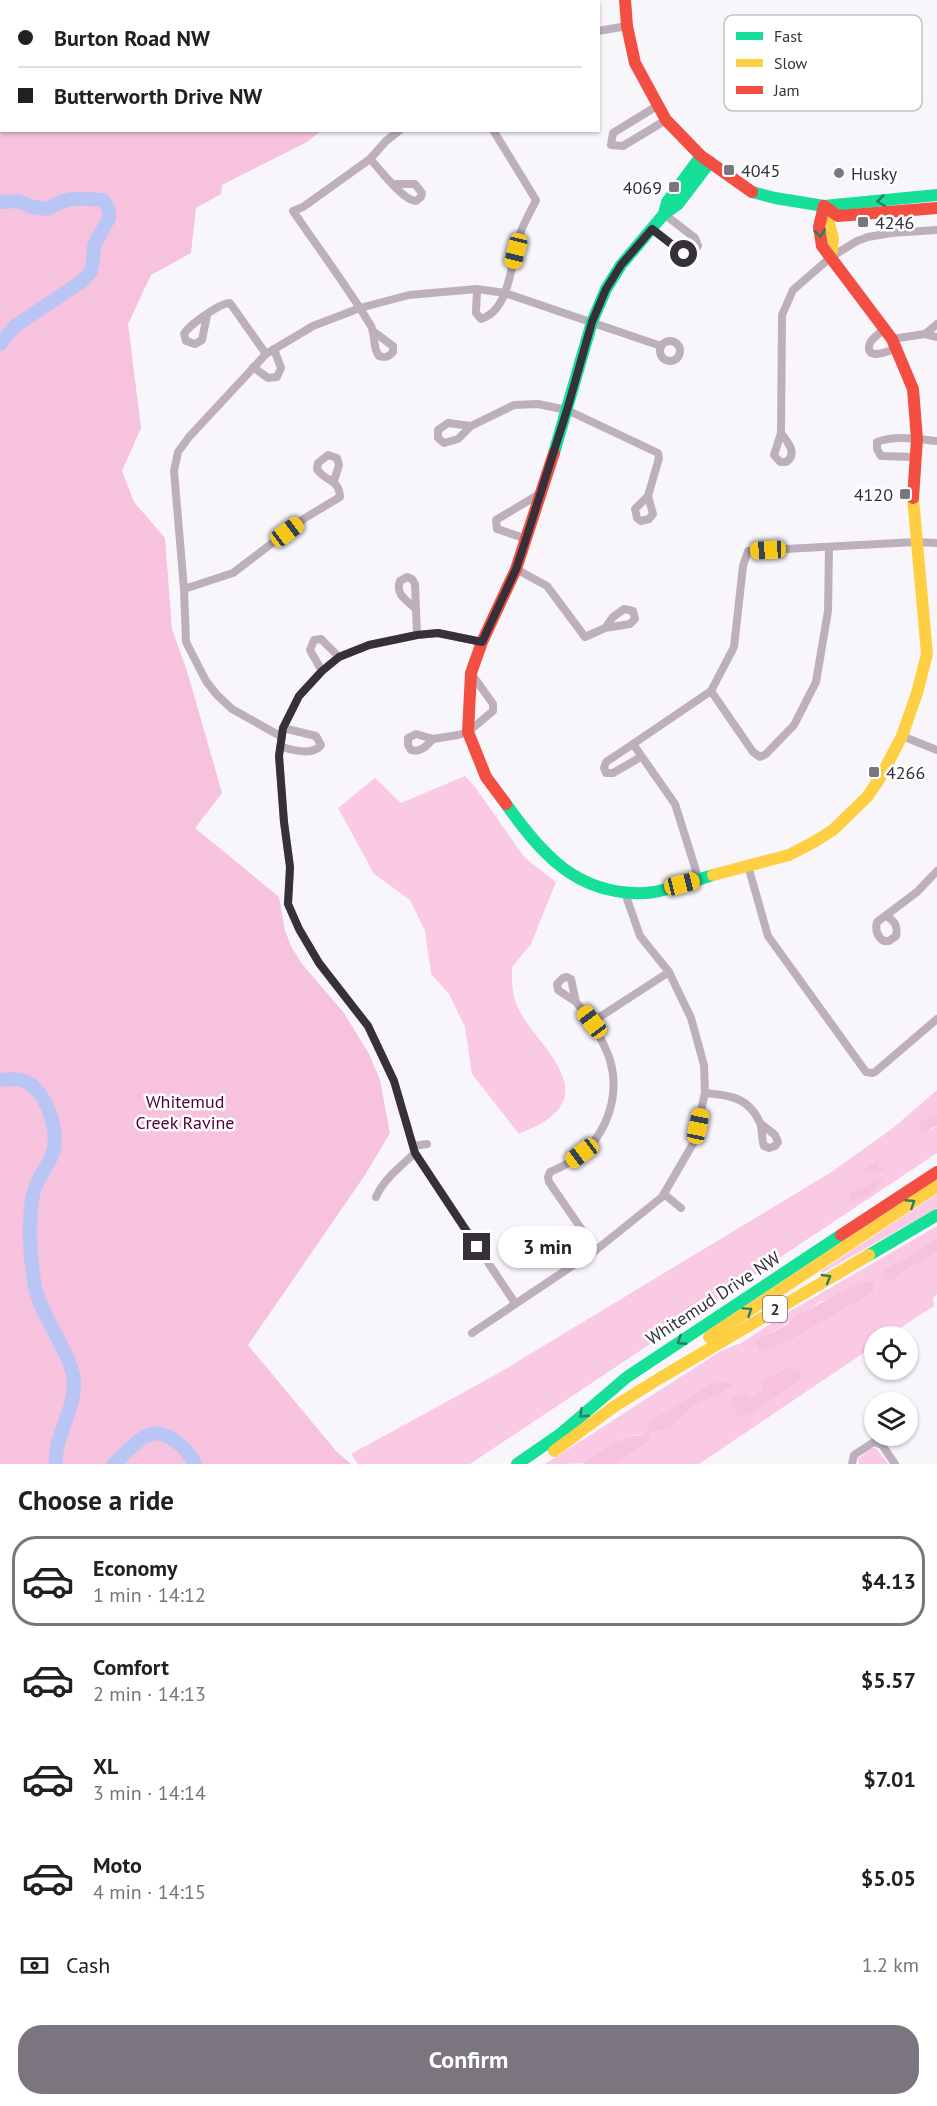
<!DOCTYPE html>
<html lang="en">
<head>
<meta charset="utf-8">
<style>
	body { margin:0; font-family:"PT Sans",sans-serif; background:#f6f6f6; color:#202124; height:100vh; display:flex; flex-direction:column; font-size:22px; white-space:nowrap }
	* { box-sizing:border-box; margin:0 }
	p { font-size:20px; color:#757577 }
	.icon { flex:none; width:33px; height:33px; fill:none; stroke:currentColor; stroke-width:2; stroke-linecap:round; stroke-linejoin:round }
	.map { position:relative; height:1464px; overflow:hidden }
	.drawer { display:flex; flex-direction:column; background:#fff; flex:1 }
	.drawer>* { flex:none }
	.hud { position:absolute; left:0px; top:0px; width:600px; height:132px; box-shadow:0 2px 4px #0004; display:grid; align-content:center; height:132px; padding:0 18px; background:#fff }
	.fabs { position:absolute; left:864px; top:1326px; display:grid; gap:12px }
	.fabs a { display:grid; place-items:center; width:54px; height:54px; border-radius:50%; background:#fff; box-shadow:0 2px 4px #0004; font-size:30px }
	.end { position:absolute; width:27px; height:27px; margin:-14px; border:8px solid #36303b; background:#fff; box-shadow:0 0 0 3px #fff }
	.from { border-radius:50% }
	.bubble { position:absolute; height:42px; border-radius:21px; background:#fff; box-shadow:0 2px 4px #0004; font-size:20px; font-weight:600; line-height:42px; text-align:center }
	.car { position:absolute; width:18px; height:36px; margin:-18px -9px; border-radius:8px; box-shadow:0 0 4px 2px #0007; background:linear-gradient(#f5c518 24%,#345 0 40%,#f5c518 0 76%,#345 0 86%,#f5c518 0) }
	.hud b { display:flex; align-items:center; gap:21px; height:57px; font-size:22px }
	.hud b+b { border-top:2px solid #e0e0e0 }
	.hud i { width:15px; height:15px; background:#202124 }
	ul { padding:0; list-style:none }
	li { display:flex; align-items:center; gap:18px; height:90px; margin:0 12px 9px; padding:0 6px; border:3px solid transparent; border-radius:24px }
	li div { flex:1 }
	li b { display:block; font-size:22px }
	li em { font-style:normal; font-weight:600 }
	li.active { border-color:#7a757e }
	li>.icon { width:54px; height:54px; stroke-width:1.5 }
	h2 { padding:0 18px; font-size:27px; line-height:72px }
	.pay { display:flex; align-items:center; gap:15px; height:66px; padding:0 18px; font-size:22px }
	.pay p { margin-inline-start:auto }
	.primary-button { display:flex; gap:12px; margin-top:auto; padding:12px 18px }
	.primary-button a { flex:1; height:69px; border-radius:24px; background:#7a757e; color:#fff; font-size:24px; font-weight:600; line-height:69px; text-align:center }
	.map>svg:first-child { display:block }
</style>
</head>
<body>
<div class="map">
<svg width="937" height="1464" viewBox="0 0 937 1464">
	<rect width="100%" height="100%" fill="#f9f6fb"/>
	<g fill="#fac9e3" fill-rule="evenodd">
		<path d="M465,776l10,11 50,71 31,24 -25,62 -19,23c0,15 0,28 6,41 15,33 77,77 30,111 -8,7 -20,10 -29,15l-47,-60 -7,-47 -16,-33 -18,-20 -6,-43 -15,-31 -36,-26 -36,-66 37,-30 26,25z"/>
		<path d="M937,1090v23c-8,6 -17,4 -20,16h16l4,-3v27l-467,311h-112l-7,-10 146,-80 336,-203 60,-43z"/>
		<path d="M937,1194v14l-115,65 -1,-2z"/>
		<path d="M937,1226v11l-23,17 -30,17 10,10 5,-6 38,-23v42l-4,4 1,8 -46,30h-14v10l-175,118h-84l36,-30 18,-6 27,-23 26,-12 10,-9 -84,46 -5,6c-23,-5 -40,20 -60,27 -10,1 -27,1 -38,1l176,-113 20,-8 46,-30zM873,1280l2,1 -1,11 -81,47 -38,2 49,-27 16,-13h8c8,-11 19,-11 31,-15 5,-1 10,-4 14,-6zM789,1367l-50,51 7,-25 6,3 11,-7v-10z"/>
		<path d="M872,1448h4l12,16h-29l-1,-5z"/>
	</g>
	<g fill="#f6c2de">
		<path d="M0,0l168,1 -166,1v128l319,1 -14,11 -85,43 -1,9 -25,14 -5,45 -40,22 -23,49 13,104 -19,43 12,31 31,36 7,91 15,42 35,122 -27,35 84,69 6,34 7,17 10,16 42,49 25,41 11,26 10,53 -25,42 -117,170 88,106 15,13h-351z"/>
		<path d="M937,1113v13l-14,6 -6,-3c3,-12 12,-10 20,-16z"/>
		<path d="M878,1160l2,1 -3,5 8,4 -21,3 -2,-3z"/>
		<path d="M883,1178c-7,13 -17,22 -33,23l-1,-7c5,-3 9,-5 15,-7 8,-3 9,-8 19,-9z"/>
		<path d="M937,1237v15l-38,23 -5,6 -9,-2 -1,-9 30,-16z"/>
		<path d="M873,1280l2,1 -1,11 -81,47 -33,13 -6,-11 34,-17 8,-9c13,-1 19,-13 32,-14 8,-12 31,-15 45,-21z"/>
		<path d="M789,1367l12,4v8l-47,33 -15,6 -8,-19 15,-6 6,3 11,-7v-10z"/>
		<path d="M718,1380l15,4 -11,9 -26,12 -27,23 -18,6 -3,7 -33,23h-33c17,-10 41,-32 61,-28l5,-6 3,-9z"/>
	</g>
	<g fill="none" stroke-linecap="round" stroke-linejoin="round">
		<g stroke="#b9c5f5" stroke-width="14">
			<path d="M0,202l18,-1 15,6 15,2c20,-13 32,-11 55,-9l6,10v8l-15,28 -1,16 -3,11 -9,9 -66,44 -15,18"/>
			<path d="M0,1080c12,-2 25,-2 34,7 15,14 26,49 18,68 -4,12 -15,23 -18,36 -7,28 -4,68 1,96 6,31 39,69 39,97 0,28 -20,53 -18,80"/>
			<path d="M114,1464c9,-8 22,-23 32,-28 20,-10 41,13 49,28"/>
		</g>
		<g stroke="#bdb0bc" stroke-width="8">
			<path d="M183,0v2"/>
			<path d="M193,2l2,-2"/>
			<path d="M352,2l2,-2"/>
			<path d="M598,31l29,-5"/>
			<path d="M657,106l-44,27 -2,12 12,1 43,-26"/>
			<path d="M370,159c10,10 33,42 46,42l5,-4 1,-4 -7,-9h-22"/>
			<path d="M652,229l32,25 9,-2 5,-6 -3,-8 -31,-24"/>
			<path d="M477,289l-1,24 5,6c30,-9 30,-60 39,-85 4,-12 11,-23 16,-34l-43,-70"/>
			<path d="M207,315l-5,25 -7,4 -9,-3 -2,-7c5,-9 36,-31 46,-31l36,51"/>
			<path d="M885,329c-5,4 -13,9 -15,14 -7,19 20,8 26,5"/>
			<path d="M374,332l19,14v6c-4,5 -8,6 -14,4 -7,-9 -3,-20 -8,-30 -24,-40 -52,-77 -78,-115l10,-4 67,-48 16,-18 14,-11"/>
			<path d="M925,334l12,-10"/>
			<path d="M892,339l33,-5 12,3"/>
			<circle cx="670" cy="351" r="10"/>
			<path d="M253,367l15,11 9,-1 4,-9 -7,-19"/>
			<path d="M471,426l-13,13 -14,4 -6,-5v-8l10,-7 23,3 43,-21 24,-1 29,6 91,43 1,5 -11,38 -13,13 2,9 4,3 8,-2 4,-5 -5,-18"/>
			<path d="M781,433c7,9 17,21 5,29h-6l-6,-7 7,-22 1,-118 11,-25 38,-33 26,-16 11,-4 23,-4 46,-3"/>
			<path d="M916,457l-35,-1 -4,-7v-7c18,-7 41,-3 60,-1"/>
			<path d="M527,539l-30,-10 -1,-9 45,-27"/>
			<path d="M516,569l31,17 38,51 20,-9 25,-4 5,-5 -2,-8 -9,-2 -11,8 -8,11"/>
			<path d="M184,589l49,-16 72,-55 35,-21c-1,-19 -15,-15 -23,-28l1,-6 10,-8 9,3 2,7 -5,16"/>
			<path d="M415,608c-9,-8 -20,-14 -15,-27l7,-4 5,2 3,5 2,51"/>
			<path d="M482,642l-44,-9 -21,2 -48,10 -30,12 -17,14 -23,25 -16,32 -4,28 5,66 6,45 -2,37 11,25 20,34 49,63 26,55 21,72 100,150"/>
			<path d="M322,671l-12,-21 4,-10 7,-1 18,18"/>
			<path d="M711,691l42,61 7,5 6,-3 28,-29 22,-43 12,-71 1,-63"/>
			<path d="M902,736l35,14"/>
			<path d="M282,737l-50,-28 -15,-14 -11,-14 -20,-39 -2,-53 -10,-118 4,-19 11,-15 77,-83 47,-28 47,-18 49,-13 68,-6 28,4 156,53"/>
			<path d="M433,739c-6,6 -12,14 -22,11l-3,-5v-7l8,-4 17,5 25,-4 10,-3 25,-21v-7l-22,-31"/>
			<path d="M633,744l-27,18 -2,6 2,5h7l28,-16"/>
			<path d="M280,747c13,2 32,10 41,-2l-5,-9 -33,-8"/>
			<path d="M748,866l20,70 98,136 6,1 3,-1 62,-53"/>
			<path d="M699,880l-24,-76 -42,-60 78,-53 23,-44 9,-81 5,-15 168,-9 21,1"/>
			<path d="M886,916c9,5 12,10 10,20l-7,5h-5c-7,-4 -9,-12 -7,-19l40,-30 20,-21"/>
			<path d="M576,1002l-18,-12 -1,-6 6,-6 4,-1 4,2 5,23 16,20"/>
			<path d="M705,1093c24,2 44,4 55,30 3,7 1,15 4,23l5,2 6,-2 3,-4 -3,-7 -14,-11"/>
			<path d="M413,1146l14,-2"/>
			<path d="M664,1194l17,14"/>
			<path d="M376,1197c7,-17 26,-32 39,-44"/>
			<path d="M596,1250l-47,-68 -1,-5 2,-5c11,-5 23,-10 32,-18 26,-23 38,-60 28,-94 -4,-13 -12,-26 -18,-38l77,-50"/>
			<path d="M472,1333l124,-83 66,-53 32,-55 11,-49 -1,-28 -13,-47 -22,-46 -29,-36 -15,-43"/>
			<path d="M852,1464l2,-9 20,-13 8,3 13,19"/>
		</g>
		<g stroke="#16e098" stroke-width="12">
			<path d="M752,192l23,6 49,8 113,-11"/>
			<path d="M664,214l3,-12 34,-46"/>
			<path d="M554,453l38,-131 14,-33 15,-24 43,-51 14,-10 32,-42"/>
			<path d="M506,804c36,51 72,92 140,89 19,-1 49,-13 67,-18"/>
			<path d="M869,1255l68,-40"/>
			<path d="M517,1464l42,-29 68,-58 214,-142"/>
		</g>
		<g stroke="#ffcf43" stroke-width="12">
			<path d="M824,206l9,32 -2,19"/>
			<path d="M713,875l76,-20 25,-13 19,-12 34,-33 13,-19 22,-42 15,-43 10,-39 -14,-156"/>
			<path d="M709,1337l228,-151"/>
			<path d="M554,1451l61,-45 45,-28 209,-123"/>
		</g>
		<g stroke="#f24e42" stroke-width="12">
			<path d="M625,0l2,26 8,37 31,57 35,36 51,36"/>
			<path d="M824,206l-5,21 3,19 70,93 21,50 4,50 -4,59"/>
			<path d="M824,206l14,10 99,-8"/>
			<path d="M506,804l-20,-27 -18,-45 3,-59 11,-31 34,-73 38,-116"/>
			<path d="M841,1235l96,-63"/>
		</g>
	</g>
	<defs><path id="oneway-chevron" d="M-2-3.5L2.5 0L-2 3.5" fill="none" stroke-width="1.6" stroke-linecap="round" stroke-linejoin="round" transform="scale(1.5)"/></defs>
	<g stroke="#287f65">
		<use href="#oneway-chevron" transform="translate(881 201) rotate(173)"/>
		<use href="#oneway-chevron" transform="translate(820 233) rotate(82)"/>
		<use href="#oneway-chevron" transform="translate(911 1203) rotate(-33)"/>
		<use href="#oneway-chevron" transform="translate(827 1278) rotate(-30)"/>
		<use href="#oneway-chevron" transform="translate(748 1311) rotate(-34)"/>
		<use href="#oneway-chevron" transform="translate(681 1341) rotate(147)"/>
		<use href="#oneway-chevron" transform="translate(583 1414) rotate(137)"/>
	</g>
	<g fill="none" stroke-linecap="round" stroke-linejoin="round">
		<path stroke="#36303b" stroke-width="8" d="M477,1247l-62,-94 -21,-72 -26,-55 -49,-63 -20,-34 -11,-25 2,-37 -6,-45 -5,-66 4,-28 16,-32 23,-25 17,-14 30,-12 48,-10 21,-2 44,9 34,-73 10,-30 41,-129 25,-88 14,-33 15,-24 31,-36 32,25"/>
	</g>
	<g fill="#7a757e" stroke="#fff" stroke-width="2">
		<rect x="723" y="164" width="12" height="12" rx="3"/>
		<circle cx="839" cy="173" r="6"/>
		<rect x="668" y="181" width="12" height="12" rx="3"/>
		<rect x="857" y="216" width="12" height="12" rx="3"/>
		<rect x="899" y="488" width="12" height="12" rx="3"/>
		<rect x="868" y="766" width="12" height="12" rx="3"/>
	</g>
	<g text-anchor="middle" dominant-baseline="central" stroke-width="5" stroke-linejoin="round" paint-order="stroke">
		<rect fill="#fff" stroke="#726e76" stroke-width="1.5" x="763" y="1296" width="24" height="26" rx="4.5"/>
		<g font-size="16" font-weight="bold" fill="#36303b">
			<text x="775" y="1309">2</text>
		</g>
		<g font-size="18" fill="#36303b" stroke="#fff" text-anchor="start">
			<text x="741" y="170">4045</text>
			<text x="851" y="173">Husky</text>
			<text x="662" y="187" text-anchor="end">4069</text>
			<text x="875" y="222">4246</text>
			<text x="893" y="494" text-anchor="end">4120</text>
			<text x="886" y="772">4266</text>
		</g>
		<g font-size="18" fill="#510035" stroke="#fff">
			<text x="185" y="1101">Whitemud<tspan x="185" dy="21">Creek Ravine</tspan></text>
		</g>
		<g font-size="18" fill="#36303b" stroke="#fff">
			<text transform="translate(713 1298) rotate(-33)">Whitemud Drive NW</text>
		</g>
	</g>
	<rect x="724" y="15" width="198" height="96" rx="9" fill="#fff" stroke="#c3c1c4" stroke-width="1.5"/>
	<rect x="736" y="32" width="27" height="8" fill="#16e098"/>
	<rect x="736" y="59" width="27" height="8" fill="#ffcf43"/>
	<rect x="736" y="86" width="27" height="8" fill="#f24e42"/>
	<g font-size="16" fill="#36303b">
		<text x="774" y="42">Fast</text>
		<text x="774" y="69">Slow</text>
		<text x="774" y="96">Jam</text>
	</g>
</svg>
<div class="fabs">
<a><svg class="icon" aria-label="locate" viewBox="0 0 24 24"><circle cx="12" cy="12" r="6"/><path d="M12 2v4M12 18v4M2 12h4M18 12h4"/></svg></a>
<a><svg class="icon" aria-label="layers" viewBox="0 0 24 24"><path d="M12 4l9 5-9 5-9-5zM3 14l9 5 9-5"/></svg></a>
</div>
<i class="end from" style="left:684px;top:254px"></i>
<i class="end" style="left:477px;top:1247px"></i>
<div class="bubble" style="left:498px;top:1226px;width:99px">3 min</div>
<i class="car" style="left:516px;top:251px;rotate:194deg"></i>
<i class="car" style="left:287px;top:532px;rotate:53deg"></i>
<i class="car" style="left:768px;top:550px;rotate:267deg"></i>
<i class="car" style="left:682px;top:884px;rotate:76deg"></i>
<i class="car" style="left:592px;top:1022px;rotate:323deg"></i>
<i class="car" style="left:698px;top:1126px;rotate:12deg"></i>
<i class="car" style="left:582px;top:1153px;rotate:233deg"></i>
<div class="hud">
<b><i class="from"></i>Burton Road NW</b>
<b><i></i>Butterworth Drive NW</b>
</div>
</div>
<section class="drawer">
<h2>Choose a ride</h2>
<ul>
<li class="active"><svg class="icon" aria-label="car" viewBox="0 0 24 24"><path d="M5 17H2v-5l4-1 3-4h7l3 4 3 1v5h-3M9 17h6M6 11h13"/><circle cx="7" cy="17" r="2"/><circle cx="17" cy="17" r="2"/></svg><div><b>Economy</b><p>1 min · 14:12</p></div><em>$4.13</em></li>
<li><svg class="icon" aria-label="car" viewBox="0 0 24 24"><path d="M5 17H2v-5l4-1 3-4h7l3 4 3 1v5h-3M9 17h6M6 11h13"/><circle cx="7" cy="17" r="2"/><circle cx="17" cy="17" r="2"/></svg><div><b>Comfort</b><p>2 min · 14:13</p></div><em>$5.57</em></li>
<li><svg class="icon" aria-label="car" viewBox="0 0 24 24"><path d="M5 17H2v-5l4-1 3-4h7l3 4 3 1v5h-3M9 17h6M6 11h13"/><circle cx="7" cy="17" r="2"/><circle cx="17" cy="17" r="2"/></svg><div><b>XL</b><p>3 min · 14:14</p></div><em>$7.01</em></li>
<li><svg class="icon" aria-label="car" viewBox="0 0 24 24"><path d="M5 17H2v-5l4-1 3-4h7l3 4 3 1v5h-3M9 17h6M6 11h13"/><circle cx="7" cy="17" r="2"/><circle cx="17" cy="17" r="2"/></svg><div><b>Moto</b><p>4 min · 14:15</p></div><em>$5.05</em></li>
</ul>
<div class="pay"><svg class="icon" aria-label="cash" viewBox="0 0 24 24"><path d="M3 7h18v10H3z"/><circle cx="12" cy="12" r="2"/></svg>Cash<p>1.2 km</p></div>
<div class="primary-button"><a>Confirm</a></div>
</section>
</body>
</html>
